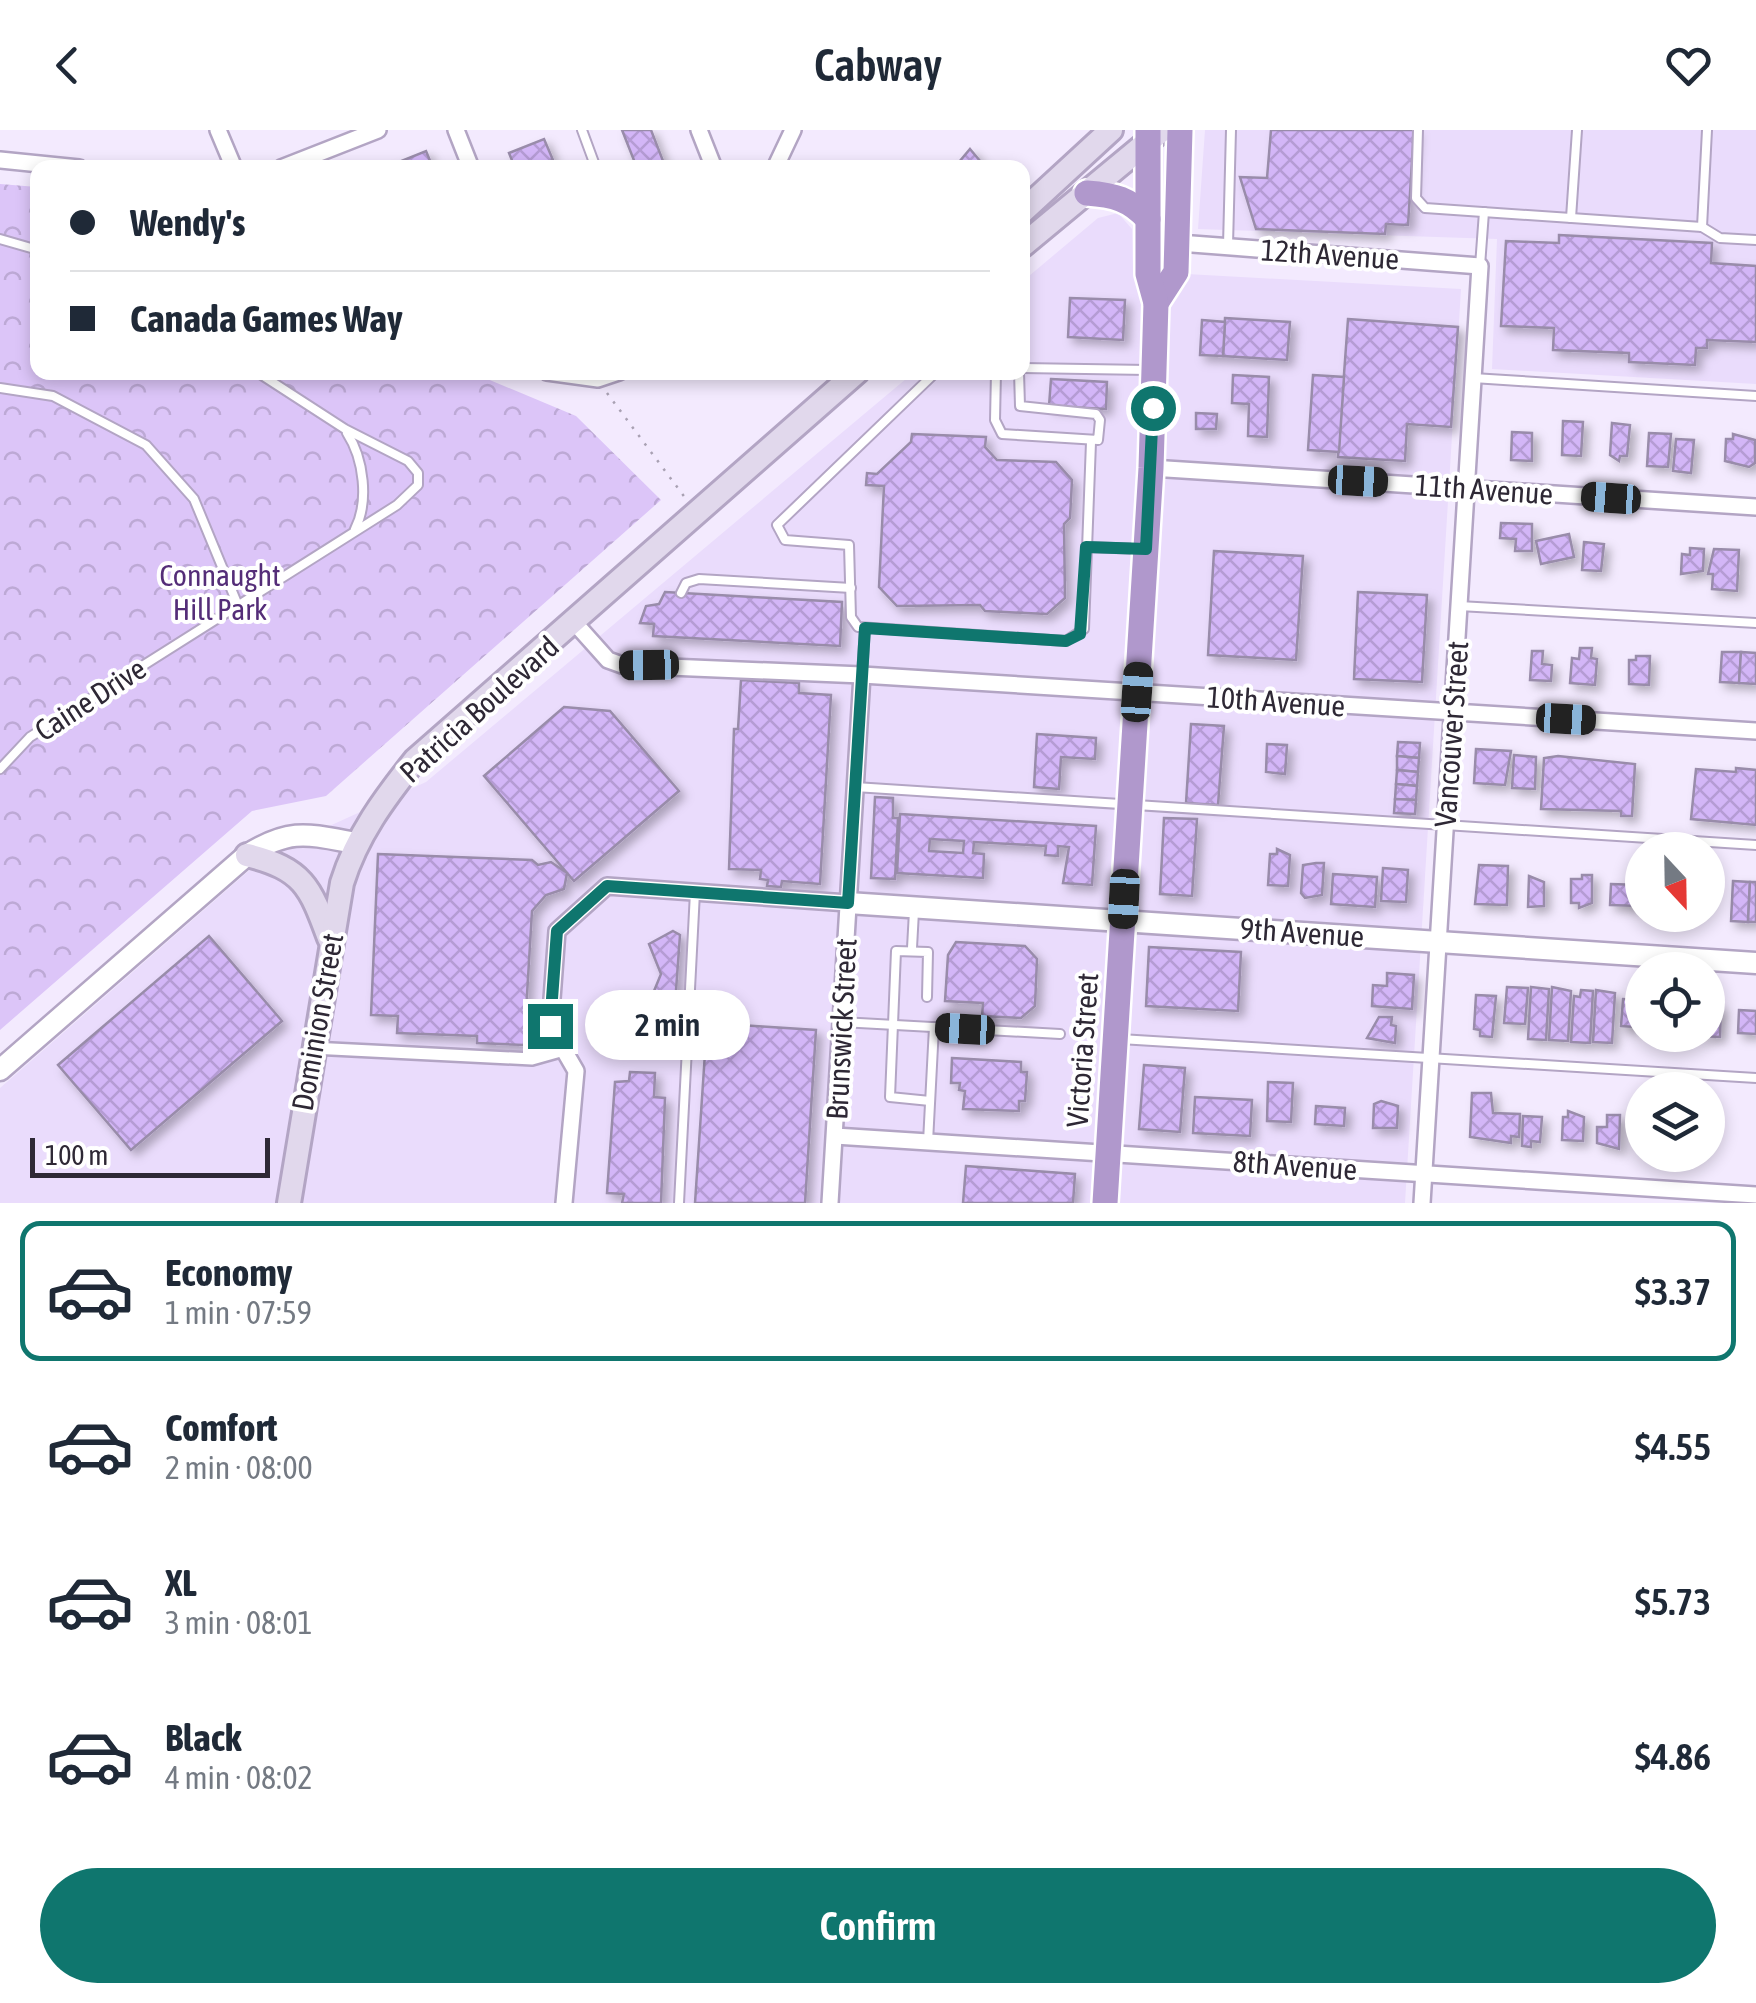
<!DOCTYPE html>
<html lang="en">
<head>
<meta charset="utf-8">
<style>
	body { margin:0; font-family:"Asap Condensed",sans-serif; background:#f2f2f3; color:#1f2937; height:100vh; display:flex; flex-direction:column; font-size:38px; white-space:nowrap }
	* { box-sizing:border-box; margin:0 }
	p { font-size:32px; color:#747a83 }
	.icon { flex:none; width:55px; height:55px; fill:none; stroke:currentColor; stroke-width:2; stroke-linecap:round; stroke-linejoin:round }
	.map { position:relative; height:1073px; overflow:hidden }
	.side { display:flex; flex-direction:column; background:#fff; flex:1 }
	.side>* { flex:none }
	.hud { position:absolute; left:30px; top:30px; width:1000px; height:220px; border-radius:20px; box-shadow:0 5px 15px #0003; display:grid; align-content:center; height:220px; padding:0 40px; background:#fff }
	.needle { width:65px; rotate:158deg }
	.buttons { position:absolute; left:1625px; top:702px; display:grid; gap:20px }
	.buttons a { display:grid; place-items:center; width:100px; height:100px; border-radius:50%; background:#fff; box-shadow:0 5px 15px #0003; font-size:50px }
	.scale { position:absolute; left:30px; bottom:25px; width:240px; box-sizing:border-box; padding-left:10px; border:5px solid #2e2835; border-top:0; font-size:28px; line-height:35px; white-space:nowrap; color:#2e2835; -webkit-text-stroke:8px #fff; paint-order:stroke }
	.end { position:absolute; width:45px; height:45px; margin:-22px; border:12px solid #0f766e; background:#fff; box-shadow:0 0 0 5px #fff }
	.from { border-radius:50% }
	.bubble { position:absolute; height:70px; border-radius:35px; background:#fff; box-shadow:0 5px 15px #0003; font-size:32px; font-weight:600; line-height:70px; text-align:center }
	.car { position:absolute; width:30px; height:60px; margin:-30px -15px; border-radius:12px; box-shadow:0 0 8px 2px #0007; background:linear-gradient(#222 24%,#8ab4d8 0 40%,#222 0 76%,#8ab4d8 0 86%,#222 0) }
	.hud b { display:flex; align-items:center; gap:35px; height:95px; font-size:38px }
	.hud b+b { border-top:2px solid #e0e1e3 }
	.hud i { width:25px; height:25px; background:#1f2937 }
	ul { padding:18px 0 0; list-style:none }
	li { display:flex; align-items:center; gap:30px; height:140px; margin:0 20px 15px; padding:0 20px; border:5px solid transparent; border-radius:20px }
	li div { flex:1 }
	li b { display:block; font-size:38px }
	li em { font-style:normal; font-weight:600 }
	li.active { border-color:#0f766e }
	li>.icon { width:90px; height:90px; stroke-width:1.5 }
	.button { display:flex; gap:20px; margin-top:auto; padding:20px 40px }
	.button a { flex:1; height:115px; border-radius:60px; background:#0f766e; color:#fff; font-size:40px; font-weight:600; line-height:115px; text-align:center }
	header { display:flex; justify-content:space-between; align-items:center; height:130px; padding:0 40px; background:#fff; font-size:45px; font-weight:600 }
	.map>svg:first-child { display:block }
</style>
</head>
<body>
<header><svg class="icon" aria-label="back" viewBox="0 0 24 24"><path d="M15 5l-7 7 7 7"/></svg>Cabway<svg class="icon" aria-label="heart" viewBox="0 0 24 24"><path d="M12 20l-8-8c-3-5 5-10 8-4 3-6 11-1 8 4z"/></svg></header>
<div class="map">
<svg width="1756" height="1073" viewBox="0 0 1756 1073">
	<defs>
		<pattern id="forest-crowns" width="20" height="18" patternUnits="userSpaceOnUse" patternTransform="scale(2.5)"><rect width="20" height="18" fill="#dcc5f8"/><path d="M2 6a3 3 0 1 1 6 0M12 15a3 3 0 1 1 6 0" fill="none" stroke="#bda9d5"/></pattern>
		<pattern id="building-cross-hatch" width="8" height="8" patternUnits="userSpaceOnUse" patternTransform="scale(2.5)"><rect width="8" height="8" fill="#d3b6f7"/><path d="M0 0l8 8M0 8l8-8" fill="none" stroke="#b59cd4"/></pattern>
		<filter id="shadow"><feDropShadow dx="5.5" dy="5.5" stdDeviation="5" flood-color="#0004"/></filter>
	</defs>
	<rect width="100%" height="100%" fill="#f3eafe"/>
	<g fill="#eadcfc">
		<path d="M1205,0h551v254l-264,-15 5,-130 -299,-10z"/>
		<path d="M1118,83l14,16 1,42 328,18 -56,914h-1405v-115l268,-234 158,-72 487,-409 109,-1 1,-91 75,-63z"/>
	</g>
	<path fill="url(#forest-crowns)" d="M0,54l37,3 1,185 435,1 103,43 85,84 -335,296 -74,15 -252,219z"/>
	<g fill="url(#building-cross-hatch)" stroke="#998caa" stroke-width="2.5" fill-rule="evenodd" filter="url(#shadow)">
		<path d="M622,0h29l14,36 -28,2z"/>
		<path d="M1271,0h143l-6,95 -22,-1 -1,10 -129,-5 -16,-52 27,1z"/>
		<path d="M544,9l9,21 -10,4 1,4h-29l-6,-15z"/>
		<path d="M970,19l16,19h-32z"/>
		<path d="M426,21l7,17h-49z"/>
		<path d="M1559,105l153,8 -1,20 45,3v76l-49,-2v8h-11l-1,17 -66,-3v-9l-76,-3 1,-22 -53,-2 5,-85 53,2z"/>
		<path d="M1070,168l55,2 -2,40 -55,-3z"/>
		<path d="M1225,188l65,4 -3,38 -64,-4z"/>
		<path d="M1348,189l110,8 -7,100 -44,-3 -2,37 -67,-4z"/>
		<path d="M1202,190l23,2 -2,34 -23,-1z"/>
		<path d="M1233,245l36,2 -2,60 -19,-1 1,-32 -17,-1z"/>
		<path d="M1313,245l31,2 -5,75 -31,-2z"/>
		<path d="M1051,249l56,3 -1,27 -57,-3z"/>
		<path d="M1196,283l21,1 -1,15h-20z"/>
		<path d="M1563,291l20,1 -2,34 -19,-1z"/>
		<path d="M1612,293l18,2 -3,31h-7l-1,5 -9,-6z"/>
		<path d="M1512,302l20,1v28l-21,-1z"/>
		<path d="M1649,303l22,1 -3,33 -21,-1z"/>
		<path d="M912,304l74,3 -1,10 12,13 59,2 16,18 -2,38 -6,6 1,74 -18,16 -62,-3 -5,-6 -83,1 -18,-19 5,-101 -18,-1 1,-12 10,1 34,-32z"/>
		<path d="M1733,304l22,6v23l-6,4 -24,-6 1,-22h7z"/>
		<path d="M1676,309l18,1 -3,33 -18,-2z"/>
		<path d="M1501,393l31,1v27h-17l1,-12 -16,-1z"/>
		<path d="M1569,404l5,23 -33,7 -5,-23z"/>
		<path d="M1584,412l20,2 -3,27 -19,-1z"/>
		<path d="M1690,418l14,1 -1,22 -22,3 1,-20 8,1z"/>
		<path d="M1714,419l25,1 -2,41 -25,-2 1,-15h-5z"/>
		<path d="M1214,421l89,5 -7,104 -88,-5z"/>
		<path d="M665,462l177,10 -2,44 -187,-10 1,-12 -14,-1 6,-17 13,-2z"/>
		<path d="M1358,462l69,3 -5,87 -68,-3z"/>
		<path d="M1580,518h12l-1,10 6,1 -2,26 -25,-2 2,-25 7,1z"/>
		<path d="M1532,521h11l-1,13 10,1 -1,16 -21,-1z"/>
		<path d="M1722,522h19l-2,31 -19,-1z"/>
		<path d="M1741,522l15,1v31l-17,-1z"/>
		<path d="M1636,526h14l-1,29 -20,-1v-24h7z"/>
		<path d="M741,550l58,3v10l32,2 -11,189 -38,-3 -1,6 -14,-1 1,-6 -8,-1 1,-9 -32,-1 5,-140h4z"/>
		<path d="M564,577l46,4 69,80 -105,90 -90,-105z"/>
		<path d="M1191,594l33,2 -6,79 -32,-2z"/>
		<path d="M1037,604l59,4 -1,21 -34,-2 -2,32 -25,-2z"/>
		<path d="M1398,612l22,1 -1,15 -22,-2z"/>
		<path d="M1267,614l20,1 -2,29 -19,-2z"/>
		<path d="M1476,619l35,2 -6,34 -31,-2z"/>
		<path d="M1514,625l22,2 -1,32 -23,-1z"/>
		<path d="M1397,626l22,2 -1,14 -21,-2z"/>
		<path d="M1558,626l77,8 -3,52h-11v-5l-80,-2 3,-51z"/>
		<path d="M1736,638l20,2v55l-65,-6 5,-50 40,3z"/>
		<path d="M1397,640l21,2 -1,14 -21,-2z"/>
		<path d="M1396,654l21,2 -1,14 -21,-1z"/>
		<path d="M875,667l18,1v20h5l-3,61 -24,-1z"/>
		<path d="M1395,669l21,1 -1,14 -21,-1z"/>
		<path d="M900,684l196,12 -4,59 -29,-2 6,-36 -11,-1v10l-13,-1 1,-9 -72,-4 -1,11 11,1 -1,24 -86,-5zM930,709l34,2 -1,12 -34,-2z"/>
		<path d="M1164,688l33,1 -5,77 -32,-2z"/>
		<path d="M1277,719l13,6 -2,31 -20,-1 2,-31h7z"/>
		<path d="M378,724l154,6 6,5 13,-3 16,11 -3,16 -18,6 -14,16 -8,134 -47,-2v-7l-80,-3 1,-17 -27,-1z"/>
		<path d="M1316,733h8l-2,32 -17,3 -4,-5 2,-28z"/>
		<path d="M1479,735l29,1 -1,39 -32,-1z"/>
		<path d="M1383,738l25,2 -2,32 -25,-1z"/>
		<path d="M1333,744l44,3 -2,30 -44,-3z"/>
		<path d="M1582,745h10v28l-13,5v-5h-8v-24h11z"/>
		<path d="M1529,746l15,6v24l-16,1z"/>
		<path d="M1733,751l17,1 -2,40 -17,-1z"/>
		<path d="M1750,752h6v40h-8z"/>
		<path d="M1611,754l28,1v21l-29,-1z"/>
		<path d="M673,801l7,4 -6,83 -7,3 -20,-13 14,-34 -12,-30z"/>
		<path d="M209,806l73,85 -151,129 -73,-85z"/>
		<path d="M956,812l69,4 12,13 -2,47 -14,12 -39,-2 1,-13 -38,-2 3,-46z"/>
		<path d="M1149,817l92,5 -3,59 -92,-5z"/>
		<path d="M1387,843l27,2 -2,34 -40,-3 1,-21 14,1z"/>
		<path d="M1507,857l21,1 -3,36 -21,-1z"/>
		<path d="M1531,857l18,2 -3,51 -18,-1z"/>
		<path d="M1552,857l19,4 -3,50 -19,-1z"/>
		<path d="M1581,860l12,1 -3,52 -19,-1 3,-46 6,1z"/>
		<path d="M1596,860l19,3 -3,50 -19,-1z"/>
		<path d="M1476,865l20,1 -4,41 -12,-1v-6l-6,-1z"/>
		<path d="M1623,869l14,1 -2,27 -14,-1z"/>
		<path d="M1708,875l13,1 -1,31 -23,-1 11,-1z"/>
		<path d="M1739,880l17,1v23l-18,-1z"/>
		<path d="M1379,887h13l-1,8 5,1 -1,17 -28,-5z"/>
		<path d="M707,893l109,7 -11,173h-110z"/>
		<path d="M952,928l69,4v10h6l-2,29h-6v10l-56,-2 2,-18 -6,-1 1,-7h-9z"/>
		<path d="M1144,935l41,3 -5,64 -41,-3z"/>
		<path d="M630,942l25,1 -1,24 11,1 -4,105h-39l2,-9 -17,-1 8,-111 14,-1z"/>
		<path d="M1268,952l25,1 -2,39 -24,-1z"/>
		<path d="M1472,963h19l2,20 27,1 -1,23 -8,-1v7l-41,-6z"/>
		<path d="M1195,967l57,3 -2,36 -57,-3z"/>
		<path d="M1381,971l17,5 -1,22h-24l1,-24z"/>
		<path d="M1316,976l29,2 -1,18 -29,-2z"/>
		<path d="M1568,981l16,6 -1,24 -21,-1 1,-23h5z"/>
		<path d="M1607,985h13l-1,34 -22,-6v-16h10z"/>
		<path d="M1523,986l19,1 -2,25 -9,-1v6l-9,-1z"/>
		<path d="M966,1036l109,8 -2,29h-110z"/>
	</g>
	<g fill="none" stroke-linecap="round" stroke-linejoin="round">
		<defs>
			<g id="service">
				<path d="M582,0l14,38"/>
				<path d="M1418,0l-2,68 9,10 277,19 18,11 36,2"/>
				<path d="M1571,88l6,-88"/>
				<path d="M1702,97l5,-97"/>
				<path d="M0,109l38,11"/>
				<path d="M1228,115l3,-115"/>
				<path d="M1480,136l4,-54"/>
				<path d="M1022,238l126,2"/>
				<path d="M936,242l-159,153 8,15 64,5 2,72 7,10 208,14 18,-12 7,-187"/>
				<path d="M996,242l-1,48 7,14 96,6 2,-20 -4,-6 -76,-8 -1,-34"/>
				<path d="M1473,248l283,18"/>
				<path d="M0,258l53,8 93,49 48,54 43,104"/>
				<path d="M347,303c17,26 22,69 8,96"/>
				<path d="M1086,417l56,2"/>
				<path d="M681,463l5,-10 13,-4 152,9"/>
				<path d="M1459,476l297,17"/>
				<path d="M862,545l3,-47"/>
				<path d="M0,639l30,-32 367,-232 21,-20v-12l-10,-12 -63,-32 -88,-57"/>
				<path d="M855,657l901,58"/>
				<path d="M912,818l2,-37"/>
				<path d="M927,867l1,-45 -32,-1 -6,146 40,4"/>
				<path d="M841,892l219,12"/>
				<path d="M1120,909l636,39"/>
				<path d="M928,1012l6,-115"/>
				<path d="M679,1073l16,-311"/>
			</g>
			<path id="pedestrian" d="M312,918l220,11 32,-9"/>
			<g id="minor">
				<path d="M218,0l16,38"/>
				<path d="M456,0l15,38"/>
				<path d="M699,0l15,38"/>
				<path d="M0,30l79,8"/>
				<path d="M281,38l97,-38"/>
				<path d="M775,38l18,-38"/>
				<path d="M1179,113l301,23 -58,937"/>
				<path d="M547,242l51,7 21,-7"/>
				<path d="M1151,338l605,39"/>
				<path d="M574,492l34,38 14,5 240,10 894,56"/>
				<path d="M835,1006l921,59"/>
				<path d="M564,1073l12,-132 -26,-45 7,-95 50,-45 241,17"/>
				<path d="M830,1073l32,-528"/>
			</g>
			<g id="tertiary">
				<path d="M848,773l908,60"/>
				<path d="M0,940l247,-215c43,-27 60,-21 108,-12"/>
			</g>
			<g id="secondary">
				<path d="M1022,82l89,-82"/>
				<path d="M1022,116l140,-116"/>
				<path d="M247,725c56,14 63,31 82,83"/>
				<path d="M289,1073l53,-320c15,-48 42,-84 73,-123l442,-388"/>
			</g>
			<g id="trunk">
				<path d="M1087,63c27,2 43,6 61,26"/>
				<path d="M1156,173l20,-31 4,-142"/>
				<path d="M1105,1073l46,-735 5,-165 -8,-29v-144"/>
			</g>
		</defs>
		<use href="#service" stroke="#b3a5c4" stroke-width="12"/>
		<use href="#pedestrian" stroke="#b3a5c4" stroke-width="16"/>
		<use href="#minor" stroke="#b3a5c4" stroke-width="20"/>
		<use href="#tertiary" stroke="#b3a5c4" stroke-width="25"/>
		<use href="#secondary" stroke="#b3a5c4" stroke-width="28"/>
		<use href="#trunk" stroke="#fff" stroke-width="30"/>
		<path stroke="#a9a1b3" stroke-width="2.5" stroke-dasharray="2.5 8" stroke-linecap="butt" d="M607,263l79,106"/>
		<use href="#service" stroke="#fff" stroke-width="8"/>
		<use href="#pedestrian" stroke="#fff" stroke-width="11"/>
		<use href="#minor" stroke="#fff" stroke-width="15"/>
		<use href="#tertiary" stroke="#fff" stroke-width="20"/>
		<use href="#secondary" stroke="#e1d8ec" stroke-width="22"/>
		<use href="#trunk" stroke="#b098cc" stroke-width="25"/>
	</g>
	<g fill="none" stroke-linecap="round" stroke-linejoin="round">
		<path stroke="#0f766e" stroke-width="12" d="M550,896l7,-95 50,-45 241,17 17,-275 201,13 14,-7 6,-87 60,2 7,-141"/>
	</g>
	<g text-anchor="middle" dominant-baseline="central" stroke-width="8" stroke-linejoin="round" paint-order="stroke">
		<g font-size="30" fill="#2e2835" stroke="#fff">
			<text transform="translate(1330 124) rotate(4)">12th Avenue</text>
			<text transform="translate(1484 359) rotate(4)">11th Avenue</text>
			<text transform="translate(90 569) rotate(-33)">Caine Drive</text>
			<text transform="translate(1276 571) rotate(4)">10th Avenue</text>
			<text transform="translate(479 579) rotate(-42)">Patricia Boulevard</text>
			<text transform="translate(1451 604) rotate(-86)">Vancouver Street</text>
			<text transform="translate(1302 802) rotate(4)">9th Avenue</text>
			<text transform="translate(317 892) rotate(-80)">Dominion Street</text>
			<text transform="translate(841 899) rotate(-87)">Brunswick Street</text>
			<text transform="translate(1082 920) rotate(-86)">Victoria Street</text>
			<text transform="translate(1295 1035) rotate(4)">8th Avenue</text>
		</g>
		<g font-size="30" fill="#542d78" stroke="#fff">
			<text x="220" y="445">Connaught<tspan x="220" dy="34">Hill Park</tspan></text>
		</g>
	</g>
</svg>
<div class="buttons">
<a><svg class="needle" viewBox="-14 -14 28 28"><path d="M0-13l5 13h-10z" fill="#e53935"/><path d="M0 13l5-13h-10z" fill="#747a83"/></svg></a>
<a><svg class="icon" aria-label="locate" viewBox="0 0 24 24"><circle cx="12" cy="12" r="6"/><path d="M12 2v4M12 18v4M2 12h4M18 12h4"/></svg></a>
<a><svg class="icon" aria-label="layers" viewBox="0 0 24 24"><path d="M12 4l9 5-9 5-9-5zM3 14l9 5 9-5"/></svg></a>
</div>
<div class="scale">100 m</div>
<i class="end from" style="left:1153px;top:278px"></i>
<i class="end" style="left:550px;top:896px"></i>
<div class="bubble" style="left:585px;top:860px;width:165px">2 min</div>
<i class="car" style="left:1358px;top:351px;rotate:93deg"></i>
<i class="car" style="left:1611px;top:368px;rotate:274deg"></i>
<i class="car" style="left:649px;top:535px;rotate:269deg"></i>
<i class="car" style="left:1137px;top:562px;rotate:4deg"></i>
<i class="car" style="left:1566px;top:589px;rotate:93deg"></i>
<i class="car" style="left:1124px;top:769px;rotate:183deg"></i>
<i class="car" style="left:965px;top:899px;rotate:273deg"></i>
<div class="hud">
<b><i class="from"></i>Wendy's</b>
<b><i></i>Canada Games Way</b>
</div>
</div>
<section class="side">
<ul>
<li class="active"><svg class="icon" aria-label="car" viewBox="0 0 24 24"><path d="M5 17H2v-5l4-1 3-4h7l3 4 3 1v5h-3M9 17h6M6 11h13"/><circle cx="7" cy="17" r="2"/><circle cx="17" cy="17" r="2"/></svg><div><b>Economy</b><p>1 min · 07:59</p></div><em>$3.37</em></li>
<li><svg class="icon" aria-label="car" viewBox="0 0 24 24"><path d="M5 17H2v-5l4-1 3-4h7l3 4 3 1v5h-3M9 17h6M6 11h13"/><circle cx="7" cy="17" r="2"/><circle cx="17" cy="17" r="2"/></svg><div><b>Comfort</b><p>2 min · 08:00</p></div><em>$4.55</em></li>
<li><svg class="icon" aria-label="car" viewBox="0 0 24 24"><path d="M5 17H2v-5l4-1 3-4h7l3 4 3 1v5h-3M9 17h6M6 11h13"/><circle cx="7" cy="17" r="2"/><circle cx="17" cy="17" r="2"/></svg><div><b>XL</b><p>3 min · 08:01</p></div><em>$5.73</em></li>
<li><svg class="icon" aria-label="car" viewBox="0 0 24 24"><path d="M5 17H2v-5l4-1 3-4h7l3 4 3 1v5h-3M9 17h6M6 11h13"/><circle cx="7" cy="17" r="2"/><circle cx="17" cy="17" r="2"/></svg><div><b>Black</b><p>4 min · 08:02</p></div><em>$4.86</em></li>
</ul>
<div class="button"><a>Confirm</a></div>
</section>
</body>
</html>
